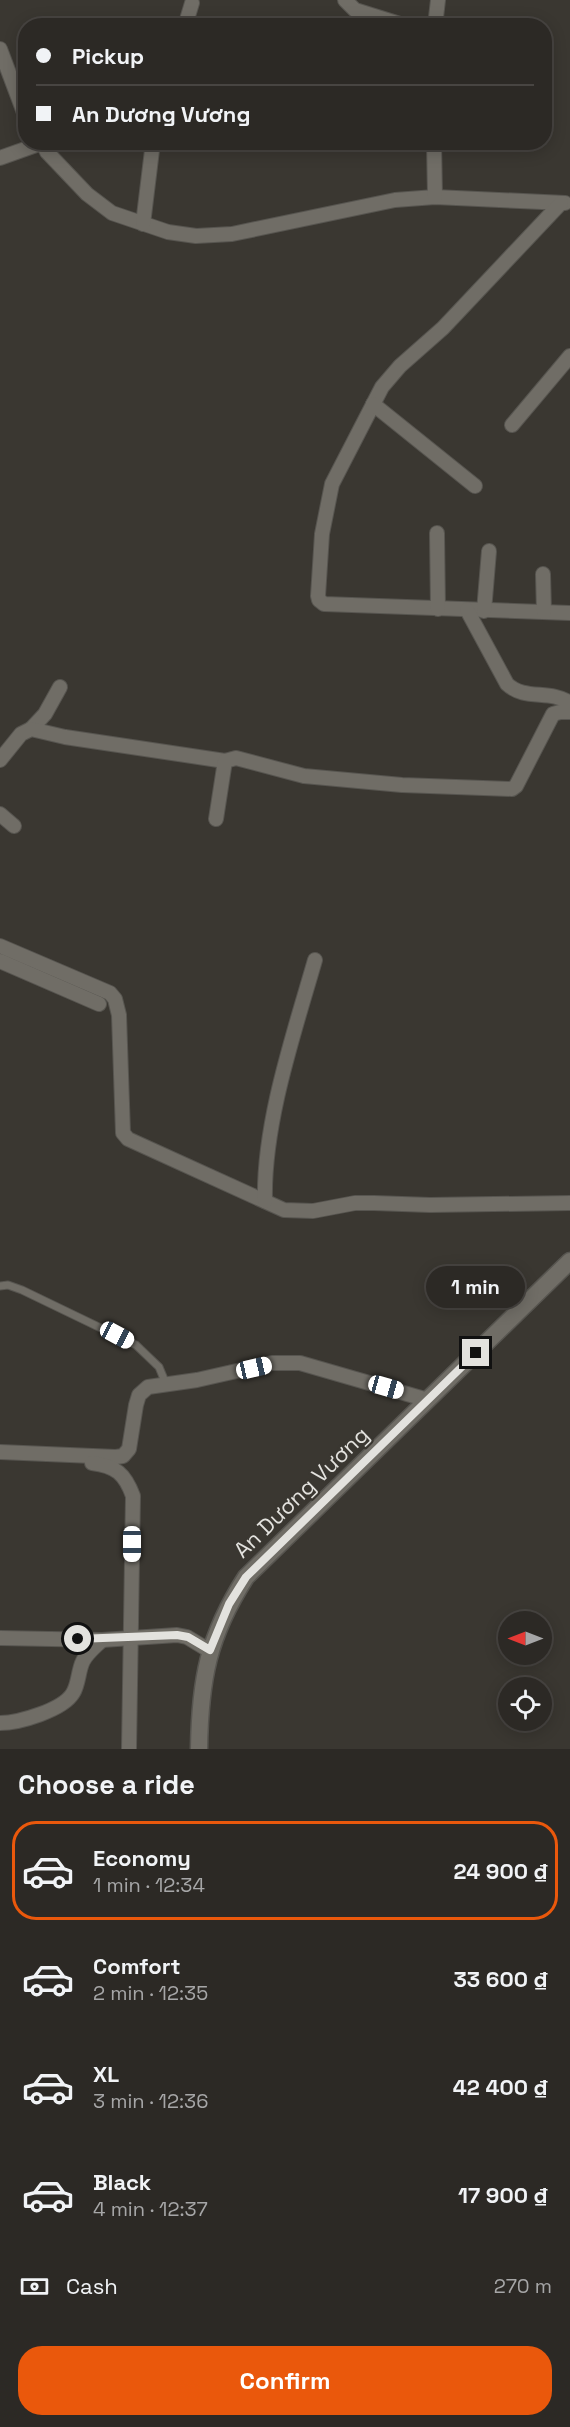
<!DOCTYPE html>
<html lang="en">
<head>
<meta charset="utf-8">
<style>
	body { margin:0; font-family:"Space Grotesk",sans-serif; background:#383532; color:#f1f3f6; height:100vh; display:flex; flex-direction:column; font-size:22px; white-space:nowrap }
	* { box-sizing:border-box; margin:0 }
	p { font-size:20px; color:#a6a6a7 }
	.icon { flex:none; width:33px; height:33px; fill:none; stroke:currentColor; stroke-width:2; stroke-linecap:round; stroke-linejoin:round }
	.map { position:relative; height:1749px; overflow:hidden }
	.details { display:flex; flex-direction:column; background:#2c2925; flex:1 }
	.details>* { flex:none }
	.top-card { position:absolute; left:18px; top:18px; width:534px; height:132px; border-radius:24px; box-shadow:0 3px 15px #0003,0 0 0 2px #484542; display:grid; align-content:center; height:132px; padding:0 18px; background:#2c2925 }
	.needle { width:39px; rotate:270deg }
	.tools { position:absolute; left:498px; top:1611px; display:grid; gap:12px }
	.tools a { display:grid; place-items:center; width:54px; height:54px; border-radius:50%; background:#2c2925; box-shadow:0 3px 15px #0003,0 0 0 2px #484542; font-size:30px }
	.end { position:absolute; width:27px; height:27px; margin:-14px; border:8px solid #e3e2de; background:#111; box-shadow:0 0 0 3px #111 }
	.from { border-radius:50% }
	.bubble { position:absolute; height:42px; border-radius:21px; background:#2c2925; box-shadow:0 3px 15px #0003,0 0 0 2px #484542; font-size:20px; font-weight:700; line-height:42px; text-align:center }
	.car { position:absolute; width:18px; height:36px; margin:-18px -9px; border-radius:8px; box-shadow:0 0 4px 2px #0007; background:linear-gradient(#fff 24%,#345 0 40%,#fff 0 76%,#345 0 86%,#fff 0) }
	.top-card b { display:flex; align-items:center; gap:21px; height:57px; font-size:22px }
	.top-card b+b { border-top:2px solid #484542 }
	.top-card i { width:15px; height:15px; background:#f1f3f6 }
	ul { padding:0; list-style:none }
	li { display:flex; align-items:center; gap:18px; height:99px; margin:0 12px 9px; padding:0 6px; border:3px solid transparent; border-radius:24px }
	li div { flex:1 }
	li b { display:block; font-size:22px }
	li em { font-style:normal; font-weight:700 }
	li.active { border-color:#ea580c }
	li>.icon { width:54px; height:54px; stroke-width:1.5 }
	h2 { padding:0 18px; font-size:27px; line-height:72px }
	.pay { display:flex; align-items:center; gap:15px; height:66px; padding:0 18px; font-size:22px }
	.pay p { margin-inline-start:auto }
	.cta { display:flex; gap:12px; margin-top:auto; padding:12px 18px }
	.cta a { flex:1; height:69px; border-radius:24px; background:#ea580c; color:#fff; font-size:24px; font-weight:700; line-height:69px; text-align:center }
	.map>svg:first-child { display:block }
</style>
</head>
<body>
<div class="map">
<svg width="570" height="1749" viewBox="0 0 570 1749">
	<rect width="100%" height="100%" fill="#3a3731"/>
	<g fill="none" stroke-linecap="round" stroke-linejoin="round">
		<defs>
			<path id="service" d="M0,1286l8,-1 14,5 114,55 23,22 7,17"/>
			<g id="minor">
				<path d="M345,0l10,10 51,16"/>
				<path d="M185,26l7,-23"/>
				<path d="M435,26l3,-26"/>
				<path d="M0,49l26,69"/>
				<path d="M42,142l5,10 40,42 25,19 56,19 28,4 36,-2 163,-34 40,-3 130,6"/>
				<path d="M434,142l1,55"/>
				<path d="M0,158l42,-15"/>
				<path d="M561,203l-118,125 -43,38 -18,21 -50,97 -10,50 -4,62 1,4 5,4 246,9"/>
				<path d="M143,224l10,-82"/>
				<path d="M373,404l102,82"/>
				<path d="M512,425l58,-69"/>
				<path d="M437,533l1,76"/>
				<path d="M543,574l1,38"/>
				<path d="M467,610l40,74c18,17 43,5 63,19"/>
				<path d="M484,611l5,-60"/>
				<path d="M31,729l14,-15 15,-27"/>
				<path d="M0,760l21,-26 10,-5 34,8 160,24"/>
				<path d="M0,814l14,12"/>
				<path d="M216,819l9,-58 11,-3 68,18 98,9 110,4 4,-3 37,-72 7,-2h10"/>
				<path d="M0,946l110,47 5,6 4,16 4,118 5,6 156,71 29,1 42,-8h19l56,2 140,-2"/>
				<path d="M0,961l99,43"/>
				<path d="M265,1201c-2,-77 29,-168 50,-241"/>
				<path d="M0,1452l116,5 7,-1 6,-7 7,-44 3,-10 9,-8 49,-7 75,-17h28l128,37"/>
				<path d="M92,1463c24,3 33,11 41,33l-4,253"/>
				<path d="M0,1638l102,2 75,-5 10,2 23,14"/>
				<path d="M0,1723c19,0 63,-13 73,-30 6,-10 5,-22 10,-32 4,-8 13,-15 19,-21"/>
			</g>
			<path id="tertiary" d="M199,1749c1,-69 9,-113 47,-172l324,-316"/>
		</defs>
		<use href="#service" stroke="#575550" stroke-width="9"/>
		<use href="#minor" stroke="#575550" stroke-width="16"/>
		<use href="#tertiary" stroke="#575550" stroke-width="19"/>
		<use href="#service" stroke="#706d66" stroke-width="7"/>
		<use href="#minor" stroke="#706d66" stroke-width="14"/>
		<use href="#tertiary" stroke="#706d66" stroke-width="16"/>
	</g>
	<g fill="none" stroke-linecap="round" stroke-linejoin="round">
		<path stroke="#e3e2de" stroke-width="8" d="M78,1639l99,-4 11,2 22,13 19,-46 17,-27 230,-224"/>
	</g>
	<g text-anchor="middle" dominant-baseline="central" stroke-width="4.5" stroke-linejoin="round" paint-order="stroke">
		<g font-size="22" fill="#e3e2de" stroke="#3a3731">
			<text transform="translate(301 1492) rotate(-44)">An Dương Vương</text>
		</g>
	</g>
</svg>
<div class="tools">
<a><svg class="needle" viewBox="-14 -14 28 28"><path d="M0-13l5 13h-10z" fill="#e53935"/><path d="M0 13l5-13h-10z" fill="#a6a6a7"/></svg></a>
<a><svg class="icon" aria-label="locate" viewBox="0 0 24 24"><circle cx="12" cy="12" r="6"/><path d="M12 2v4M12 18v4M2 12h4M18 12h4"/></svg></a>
</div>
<i class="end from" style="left:78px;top:1639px"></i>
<i class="end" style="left:476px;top:1353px"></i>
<div class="bubble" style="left:426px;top:1266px;width:99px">1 min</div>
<i class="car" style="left:117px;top:1335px;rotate:118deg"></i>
<i class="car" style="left:254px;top:1368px;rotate:77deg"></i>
<i class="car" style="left:386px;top:1387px;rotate:106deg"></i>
<i class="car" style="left:132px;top:1544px;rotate:180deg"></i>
<div class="top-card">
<b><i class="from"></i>Pickup</b>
<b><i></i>An Dương Vương</b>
</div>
</div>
<section class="details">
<h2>Choose a ride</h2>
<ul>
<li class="active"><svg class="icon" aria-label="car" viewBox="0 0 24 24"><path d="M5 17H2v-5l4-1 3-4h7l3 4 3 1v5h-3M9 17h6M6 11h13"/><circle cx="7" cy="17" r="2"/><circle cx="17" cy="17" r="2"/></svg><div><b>Economy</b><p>1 min · 12:34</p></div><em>24 900 ₫</em></li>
<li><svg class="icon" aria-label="car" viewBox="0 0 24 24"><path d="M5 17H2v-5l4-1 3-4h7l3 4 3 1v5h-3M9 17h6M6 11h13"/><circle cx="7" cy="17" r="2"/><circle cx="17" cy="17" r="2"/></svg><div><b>Comfort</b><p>2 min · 12:35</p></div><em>33 600 ₫</em></li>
<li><svg class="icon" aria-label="car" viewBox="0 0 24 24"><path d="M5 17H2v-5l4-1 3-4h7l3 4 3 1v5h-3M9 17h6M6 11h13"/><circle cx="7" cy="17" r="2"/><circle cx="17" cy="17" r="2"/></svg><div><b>XL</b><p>3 min · 12:36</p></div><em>42 400 ₫</em></li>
<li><svg class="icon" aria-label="car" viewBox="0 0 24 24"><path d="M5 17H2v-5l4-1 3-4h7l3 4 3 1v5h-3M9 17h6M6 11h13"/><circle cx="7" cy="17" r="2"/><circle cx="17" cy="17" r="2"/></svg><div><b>Black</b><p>4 min · 12:37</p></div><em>17 900 ₫</em></li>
</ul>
<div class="pay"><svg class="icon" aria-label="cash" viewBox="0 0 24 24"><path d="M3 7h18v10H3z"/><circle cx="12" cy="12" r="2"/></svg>Cash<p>270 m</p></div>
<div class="cta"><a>Confirm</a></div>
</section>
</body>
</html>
